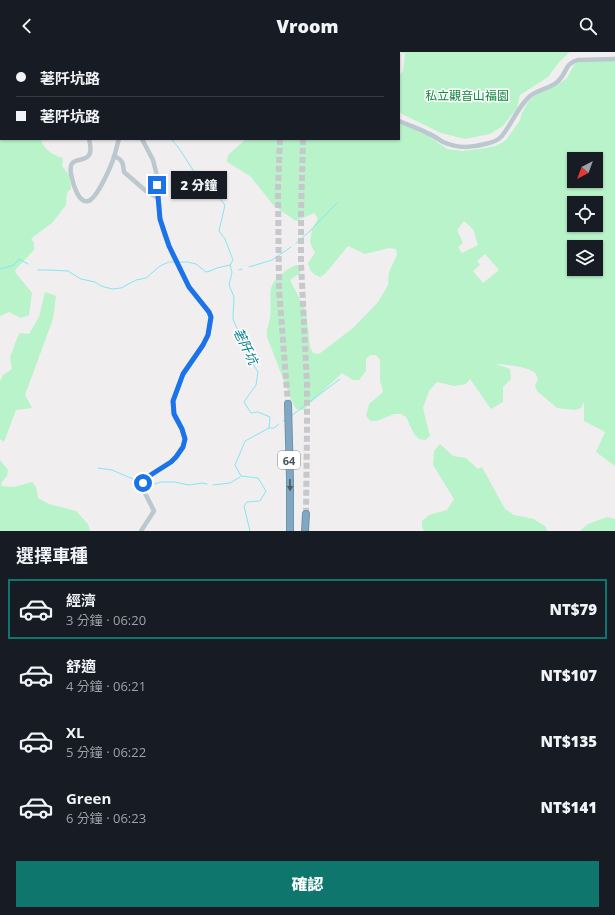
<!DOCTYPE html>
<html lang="zh-TW">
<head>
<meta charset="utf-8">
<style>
	body { margin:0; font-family:"Open Sans","Noto Sans TC",sans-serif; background:#20242c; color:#f1f3f6; height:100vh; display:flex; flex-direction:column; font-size:15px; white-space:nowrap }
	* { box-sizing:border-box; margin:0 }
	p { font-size:13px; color:#9ea1a6 }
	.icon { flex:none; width:22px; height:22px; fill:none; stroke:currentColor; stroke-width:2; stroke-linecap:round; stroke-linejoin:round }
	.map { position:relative; height:479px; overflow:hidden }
	.sheet { display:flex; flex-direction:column; background:#171b24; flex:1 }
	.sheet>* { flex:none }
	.hud { position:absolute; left:0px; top:0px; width:400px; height:88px; box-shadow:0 1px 3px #0004; display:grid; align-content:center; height:88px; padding:0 16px; background:#171b24 }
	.needle { width:26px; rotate:221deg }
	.tools { position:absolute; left:567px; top:100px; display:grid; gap:8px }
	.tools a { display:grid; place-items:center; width:36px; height:36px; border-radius:0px; background:#171b24; box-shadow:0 1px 3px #0004; font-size:20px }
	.end { position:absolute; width:18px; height:18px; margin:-9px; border:5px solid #1a73e8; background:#fff; box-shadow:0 0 0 2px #fff }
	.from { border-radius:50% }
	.bubble { position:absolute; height:28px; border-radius:0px; background:#171b24; box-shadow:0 1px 3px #0004; font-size:13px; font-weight:800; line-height:28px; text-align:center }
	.hud b { display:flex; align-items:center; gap:14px; height:38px; font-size:15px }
	.hud b+b { border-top:1px solid #363941 }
	.hud i { width:10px; height:10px; background:#f1f3f6 }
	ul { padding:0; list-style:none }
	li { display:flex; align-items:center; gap:12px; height:60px; margin:0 8px 6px; padding:0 8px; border:2px solid transparent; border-radius:0px }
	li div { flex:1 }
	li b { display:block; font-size:15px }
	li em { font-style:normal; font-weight:800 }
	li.current { border-color:#0f766e }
	li>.icon { width:36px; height:36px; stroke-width:1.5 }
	h2 { padding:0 16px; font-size:18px; line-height:48px }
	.primary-button { display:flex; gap:8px; margin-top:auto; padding:8px 16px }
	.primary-button a { flex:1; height:46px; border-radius:0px; background:#0f766e; color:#fff; font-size:16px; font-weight:800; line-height:46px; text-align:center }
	header { display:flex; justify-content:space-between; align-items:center; height:52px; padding:0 16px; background:#171b24; font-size:18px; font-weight:800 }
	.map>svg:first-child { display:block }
</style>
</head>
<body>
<header><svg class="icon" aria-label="back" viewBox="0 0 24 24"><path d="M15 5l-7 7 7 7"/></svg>Vroom<svg class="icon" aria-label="search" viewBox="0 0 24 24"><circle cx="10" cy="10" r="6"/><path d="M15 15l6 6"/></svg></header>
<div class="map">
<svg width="615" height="479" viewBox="0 0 615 479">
	<rect width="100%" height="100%" fill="#f1eeef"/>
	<g fill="#b9f3ca" fill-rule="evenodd">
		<path d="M0,0h73v1h-72v86h42l-2,2c4,9 12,14 22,17l-1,8 8,10 1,12 -4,5 -1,12 -14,18 -19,14 -2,3 3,2v8l-18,19 -1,3 17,21 -3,22 -8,3 -12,-6 -9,4z"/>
		<path d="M400,0h170l-10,9 -12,16 -28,18 -3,13 -14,18 -13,8 -25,5 -24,-6 -39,-19 -3,-3v-35l4,-5 2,-17z"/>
		<path d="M581,7h34v407l-19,-14 9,-20 -21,-11v-19l-3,6 -6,2 -18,-2 -20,-17 -2,-6 3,-6c-1,-1 -2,-5 -3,-6 -5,-6 -31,-9 -39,-9l14,5 1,10 -8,8v15l-12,7 -21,-30 -4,5 -12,2 -17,-4 -8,9 -6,17 7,28 -5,4 -6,-1 -5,-5 -8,-17 -5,-3h-7l-17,7h-6l-5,-5 3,-12 14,-12 -3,-12v-20l-4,-5h-6l-4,4v12l-7,9h-6l-11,-7 -39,37 -7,-1 -3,-5 -26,-67c-1,-10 2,-11 3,-19 3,-17 -6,-31 11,-43 5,-5 9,-8 16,-10l5,3 -2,5 -10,7 16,31 4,36 3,6 6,1 34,-26 25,-26 10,-17 1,-13 8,-17 -1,-6 -7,-1 -24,6 -17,-8 -23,28 -5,3c-8,-3 -10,-6 -12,-14l7,-10 -5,-11 2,-12 6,-12 -4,-5 -18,8 -22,-15 -24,-30 -23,-14 1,-7 18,-16h153v-18l27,13 21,15 16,2 16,-2 17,-3 10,-6 14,-20 2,-7 6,-11 6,-6 25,-12 8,-6 7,-13zM574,107h22v22h-22zM574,151h22v22h-22zM464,169l9,8 5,16 -16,8 -4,-6 5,-4 -6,-13zM574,195h22v22h-22zM485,202l14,16 -16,13 -10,-12 7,-6 -3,-4z"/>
		<path d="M45,240l11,4 -3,23 -28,76 7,13 -16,2 -12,32 -4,-3v-58l3,-6 9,-6 -2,-12 8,-21 2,-3 9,1 10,-17z"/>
		<path d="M440,392l13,12 13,2 12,11 4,-2 23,42 9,6 20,4 12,8 1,4h-123l-2,-4v-6l7,-6 18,-5 7,-11 -21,-34 1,-14z"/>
		<path d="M0,408l8,10 -1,6 -6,7 1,3 12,1 18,-5 4,5 2,11 11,6 27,7 12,13 2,7h-90z"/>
		<path d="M607,465l8,2v12h-35l8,-7z"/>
	</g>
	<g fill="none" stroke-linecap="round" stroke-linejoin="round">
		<g stroke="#82e7f4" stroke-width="1">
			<path d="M171,87l7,8 8,12 20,32 10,3 9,11 -6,26 6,8 8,21 -3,5 2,7 -3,13 5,12 -1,22 6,14 11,26 8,13 -2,13 -12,17 7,11 7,-1 12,5 -1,11 -24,13 -10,24 6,11 17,2 8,13 -6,10 -13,1 -3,4 6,25"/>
			<path d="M296,191l14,-12 27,-28"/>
			<path d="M179,210h9l8,2 10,8 4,-1 7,-3 13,-3"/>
			<path d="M249,215l23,-7 19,-13"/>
			<path d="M0,217l14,-4 5,-6 9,5"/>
			<path d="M38,218h10l20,1 13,8 14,3 6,4 11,3 9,-1 15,-8 10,-2 14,-12 9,-4h6"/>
			<path d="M239,218l3,-1"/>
			<path d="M291,364l49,-37"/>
			<path d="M283,369l2,-1"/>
			<path d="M269,376h5l5,-4"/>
			<path d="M98,416l14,2 28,12"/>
			<path d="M146,433l2,1 13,-4h13l15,3 13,-2 5,1"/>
			<path d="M213,433l17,-2 10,-6"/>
		</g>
		<g stroke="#c6c8cb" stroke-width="6" stroke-dasharray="6 3" stroke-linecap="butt">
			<path d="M287,1v-1"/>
			<path d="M313,1v-1"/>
			<path d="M280,87l-2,49 1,101 9,115"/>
			<path d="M303,87l-2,75v49l6,122v43l-1,86"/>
		</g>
		<defs>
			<g id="highway">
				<path d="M288,352l2,75v52"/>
				<path d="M305,479l1,-17"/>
			</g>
		</defs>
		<use href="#highway" stroke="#6d92ae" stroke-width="8"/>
		<g stroke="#bbc8cf" stroke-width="4.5">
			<path d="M146,0v1"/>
			<path d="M330,0l2,1"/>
			<path d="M360,0v1"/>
			<path d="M399,69c9,4 19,7 28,12 6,2 11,6 16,9 13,6 28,6 42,2 5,-1 12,-3 16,-7 11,-13 16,-29 28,-40 8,-7 19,-8 27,-14 11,-8 8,-20 22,-23l37,-1"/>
			<path d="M89,87c9,35 -26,7 -17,39 1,6 7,26 16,23 9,-2 23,-35 26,-44 2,-6 3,-12 5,-18"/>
			<path d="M114,104c9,4 9,7 10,16l22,19 12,7"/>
			<path d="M141,479l13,-20 -11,-22v-6l6,-7 22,-14 5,-5 7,-10 2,-8 -3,-10 -8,-15 -1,-13 10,-27 20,-29 5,-10 3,-18 -2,-5 -20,-25 -15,-30 -9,-21 -5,-17 -3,-43 -4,-16 -11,-21"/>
		</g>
		<use href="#highway" stroke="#82a7c2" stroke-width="6"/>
	</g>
	<defs><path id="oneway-solid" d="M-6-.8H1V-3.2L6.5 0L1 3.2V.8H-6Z"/></defs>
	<use fill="#4b5c68" href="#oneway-solid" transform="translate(290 433) rotate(89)"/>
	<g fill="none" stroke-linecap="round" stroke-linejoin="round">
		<path stroke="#1a73e8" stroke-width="5" d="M143,431l6,-7 22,-14 5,-5 7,-10 2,-8 -3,-10 -8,-15 -1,-13 10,-27 20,-29 5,-10 3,-18 -2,-5 -20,-25 -20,-41 -9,-27 -3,-34"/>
	</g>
	<g text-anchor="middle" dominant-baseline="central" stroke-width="3" stroke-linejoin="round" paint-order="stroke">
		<rect fill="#fff" stroke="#7d878e" stroke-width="1" x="278" y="399" width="22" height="18" rx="3"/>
		<g font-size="11" font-weight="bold" fill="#45545e">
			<text x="289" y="408">64</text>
		</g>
		<g font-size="12" fill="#0f863f" stroke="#fff">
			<text x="467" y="43">私立觀音山福園</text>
		</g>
		<g font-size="13" font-style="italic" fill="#047d8d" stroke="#fff">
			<text transform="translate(246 294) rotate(64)">荖阡坑</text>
		</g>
	</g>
</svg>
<div class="tools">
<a><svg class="needle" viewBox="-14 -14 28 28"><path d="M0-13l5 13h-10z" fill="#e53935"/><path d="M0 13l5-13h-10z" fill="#9ea1a6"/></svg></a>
<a><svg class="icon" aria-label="locate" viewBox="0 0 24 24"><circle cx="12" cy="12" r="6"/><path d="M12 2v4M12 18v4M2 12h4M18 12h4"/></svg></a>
<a><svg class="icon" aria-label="layers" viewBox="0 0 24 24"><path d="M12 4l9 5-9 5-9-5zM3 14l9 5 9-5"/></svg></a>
</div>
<i class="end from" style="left:143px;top:431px"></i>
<i class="end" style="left:157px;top:133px"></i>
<div class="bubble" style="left:171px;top:119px;width:56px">2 分鐘</div>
<div class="hud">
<b><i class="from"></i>荖阡坑路</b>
<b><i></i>荖阡坑路</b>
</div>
</div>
<section class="sheet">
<h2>選擇車種</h2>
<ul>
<li class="current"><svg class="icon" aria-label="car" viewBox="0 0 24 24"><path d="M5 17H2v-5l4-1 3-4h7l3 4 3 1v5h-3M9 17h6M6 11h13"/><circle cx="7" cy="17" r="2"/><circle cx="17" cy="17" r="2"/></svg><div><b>經濟</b><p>3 分鐘 · 06:20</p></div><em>NT$79</em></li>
<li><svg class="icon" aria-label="car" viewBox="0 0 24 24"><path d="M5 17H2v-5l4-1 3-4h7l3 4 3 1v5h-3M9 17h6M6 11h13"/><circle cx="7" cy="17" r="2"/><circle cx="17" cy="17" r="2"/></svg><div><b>舒適</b><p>4 分鐘 · 06:21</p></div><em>NT$107</em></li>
<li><svg class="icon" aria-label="car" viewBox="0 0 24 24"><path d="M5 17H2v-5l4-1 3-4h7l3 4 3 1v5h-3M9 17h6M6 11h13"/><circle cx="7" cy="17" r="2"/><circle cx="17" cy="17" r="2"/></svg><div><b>XL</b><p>5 分鐘 · 06:22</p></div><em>NT$135</em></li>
<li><svg class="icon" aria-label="car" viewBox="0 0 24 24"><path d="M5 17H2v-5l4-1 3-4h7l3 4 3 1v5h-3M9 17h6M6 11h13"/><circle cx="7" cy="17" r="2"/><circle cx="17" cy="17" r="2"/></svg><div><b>Green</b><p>6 分鐘 · 06:23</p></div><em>NT$141</em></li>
</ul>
<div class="primary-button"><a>確認</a></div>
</section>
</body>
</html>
